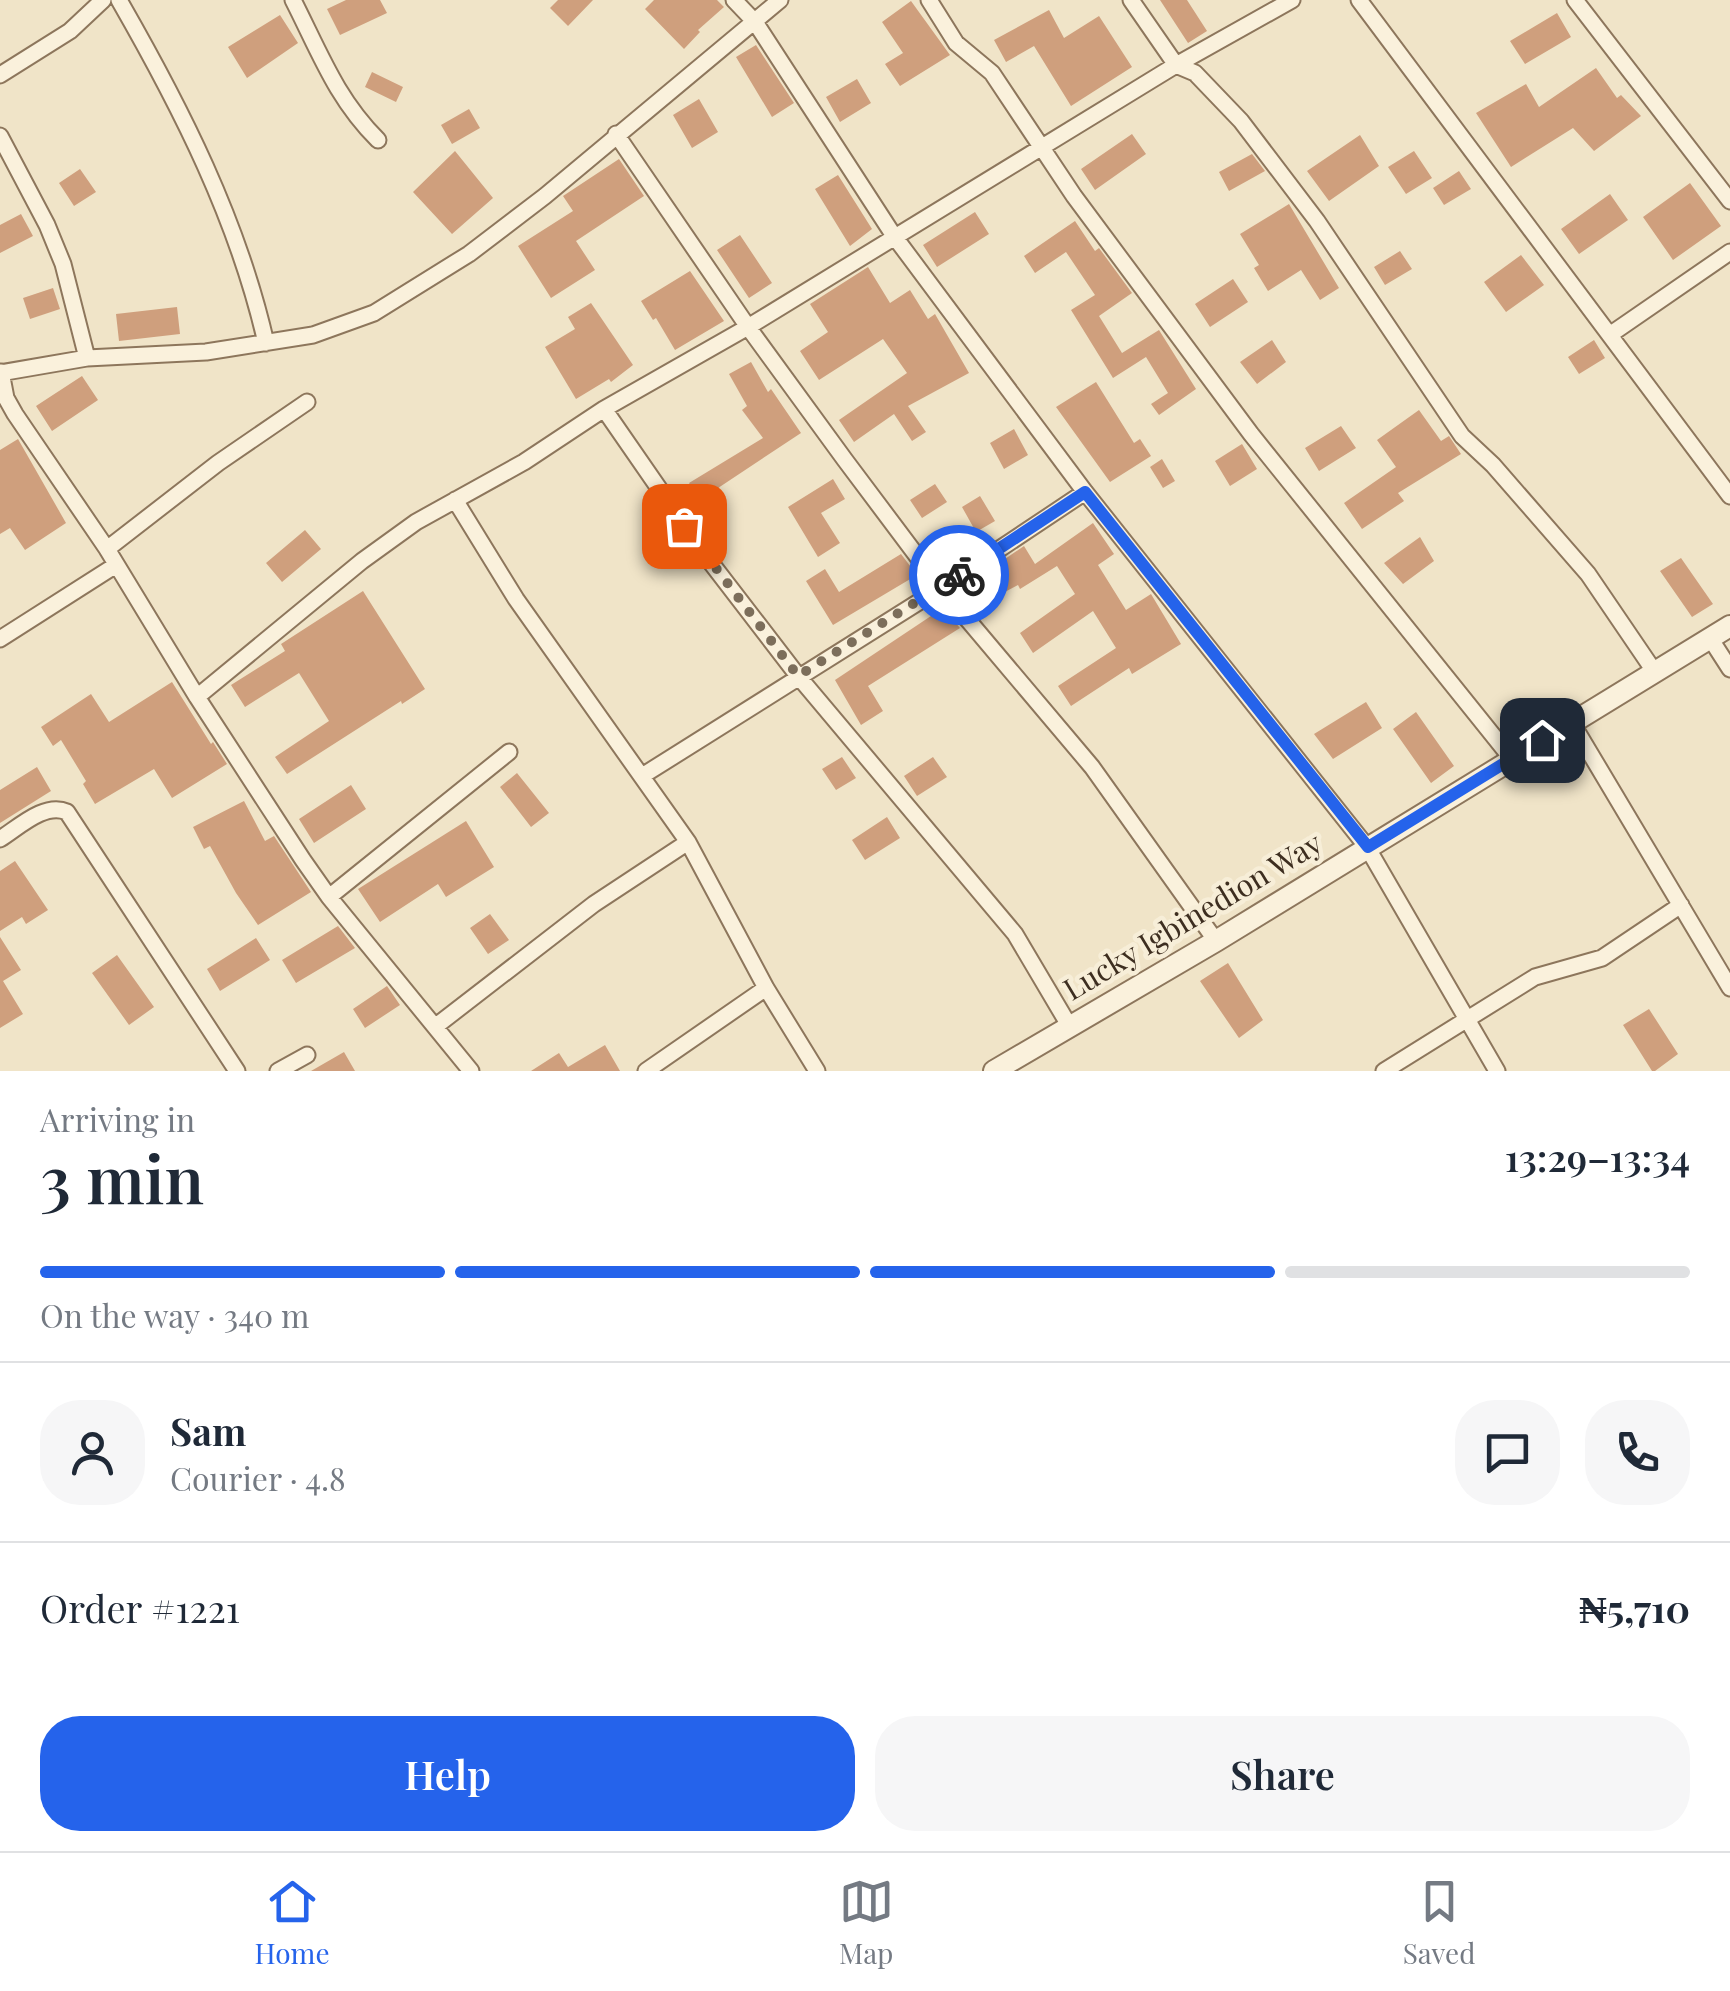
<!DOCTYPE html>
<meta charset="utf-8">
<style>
:root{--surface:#fff;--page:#f6f6f7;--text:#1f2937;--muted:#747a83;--line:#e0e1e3;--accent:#2563eb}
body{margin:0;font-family:"Playfair Display",serif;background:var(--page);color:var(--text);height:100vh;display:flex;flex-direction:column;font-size:38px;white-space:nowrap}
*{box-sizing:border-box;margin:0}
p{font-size:32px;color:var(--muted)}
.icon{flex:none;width:55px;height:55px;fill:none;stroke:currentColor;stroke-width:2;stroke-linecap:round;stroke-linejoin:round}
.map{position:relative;height:1071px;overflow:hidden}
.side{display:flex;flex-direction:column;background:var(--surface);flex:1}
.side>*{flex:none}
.pin{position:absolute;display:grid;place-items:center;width:85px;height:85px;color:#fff;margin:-42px;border-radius:20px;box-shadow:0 5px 15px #0006}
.courier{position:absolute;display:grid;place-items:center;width:100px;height:100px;margin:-50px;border:8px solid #2563eb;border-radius:50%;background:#fff;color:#222;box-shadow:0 2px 12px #0007}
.head em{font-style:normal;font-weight:600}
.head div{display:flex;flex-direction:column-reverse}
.head{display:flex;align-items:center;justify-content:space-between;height:170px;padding:0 40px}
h1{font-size:65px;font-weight:600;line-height:75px}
.bar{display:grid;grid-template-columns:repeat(4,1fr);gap:15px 10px;align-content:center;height:120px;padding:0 40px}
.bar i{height:12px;border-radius:8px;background:var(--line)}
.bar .active{background:var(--accent)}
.bar p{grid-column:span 4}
.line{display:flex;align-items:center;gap:25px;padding:0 40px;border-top:2px solid var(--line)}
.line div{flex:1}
.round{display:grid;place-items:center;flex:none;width:105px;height:105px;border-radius:40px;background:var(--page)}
.cta{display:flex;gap:20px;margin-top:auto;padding:20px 40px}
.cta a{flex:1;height:115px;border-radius:40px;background:var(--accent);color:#fff;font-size:40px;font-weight:600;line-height:115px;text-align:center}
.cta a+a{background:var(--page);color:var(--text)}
.menu{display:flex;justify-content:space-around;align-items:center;height:140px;border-top:2px solid var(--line);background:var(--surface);font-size:28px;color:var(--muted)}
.menu a{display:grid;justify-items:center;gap:5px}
.menu .active{color:var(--accent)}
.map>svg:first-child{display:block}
</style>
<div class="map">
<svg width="1730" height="1071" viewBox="0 0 1730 1071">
<rect width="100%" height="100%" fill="#f0e4c8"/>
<path fill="#cf9f7d" d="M346,0H380L387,13L340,35L327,9Z
M558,0H593L568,26L550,8Z
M654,0H717L724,7L698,30L700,32L684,49L645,9Z
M1160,0H1187L1207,31L1188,43Z
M911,1L950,55L900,86L885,64L903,53L882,22Z
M1049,10L1064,38L1099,16L1132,67L1071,106L1034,46L1006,62L994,40Z
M1557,13L1571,37L1525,64L1510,41Z
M280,15L298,43L247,78L228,47Z
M756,45L794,103L772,117L736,57Z
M1596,68L1617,98L1621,95L1641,116L1594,151L1573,128L1511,167L1476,113L1526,84L1539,107Z
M372,72L403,87L396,102L365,87Z
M857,79L871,103L840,122L826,97Z
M699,99L718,132L692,148L673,115Z
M469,109L480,128L452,144L441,125Z
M1132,134L1146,154L1095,190L1081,169Z
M1360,135L1379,166L1329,201L1307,171Z
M455,151L493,198L452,234L413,192Z
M1414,151L1432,178L1406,194L1388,167Z
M1252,154L1265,171L1229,191L1219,172Z
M619,159L644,196L576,241L595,270L551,298L518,246L573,211L563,196Z
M80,169L96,192L74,206L59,183Z
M1459,171L1471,189L1444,205L1433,188Z
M838,175L872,229L850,246L815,189Z
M1690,183L1721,226L1673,260L1643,217Z
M1610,194L1628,220L1579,254L1561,229Z
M1289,204L1339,288L1320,300L1301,270L1268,291L1254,268L1259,265L1240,234Z
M975,212L989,234L937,267L923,245Z
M21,214L33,236L0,253V225Z
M1075,221L1095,251L1099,248L1132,293L1099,316L1122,353L1159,330L1196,389L1159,415L1151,404L1168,393L1146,357L1113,378L1071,310L1095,295L1066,252L1035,273L1024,256Z
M740,235L772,283L749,298L717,250Z
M1400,251L1412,269L1385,285L1374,267Z
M1521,255L1544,285L1506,312L1484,282Z
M868,267L890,303L910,290L928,319L935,314L969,373L908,406L926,432L912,441L894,414L854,442L839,420L907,373L883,339L819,380L800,351L828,332L810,304Z
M690,271L724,321L675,350L656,318L653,320L641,301Z
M1233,279L1248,302L1210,327L1195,304Z
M53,288L60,309L30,319L23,298Z
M591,303L633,365L611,382L609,379L576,399L545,347L575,329L568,317Z
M177,307L180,334L119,341L116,314Z
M1272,340L1286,362L1257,384L1240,362Z
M1594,340L1605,358L1579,374L1568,357Z
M751,362L768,392L771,389L801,433L700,500L689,483L763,438L742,410L747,406L729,374Z
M82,376L98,400L52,431L36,406Z
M1096,382L1134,443L1140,439L1151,456L1110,482L1056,407Z
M1419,410L1441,441L1449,436L1461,454L1398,493L1404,501L1362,529L1344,503L1396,467L1377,440Z
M1341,426L1356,448L1319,471L1305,448Z
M1014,429L1028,455L1004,469L990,443Z
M18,439L66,523L25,550L10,528L0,534V450Z
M1242,444L1257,469L1230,486L1215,461Z
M1162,459L1175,481L1163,488L1150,467Z
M833,479L845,499L821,513L840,543L818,557L788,507Z
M935,484L947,502L922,518L910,500Z
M980,496L995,521L976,532L962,507Z
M1093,523L1114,554L1098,565L1126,610L1151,594L1181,644L1132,674L1129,668L1071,706L1058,686L1116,648L1093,611L1033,653L1020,633L1075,594L1057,566L1020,589L1018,585L986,602L975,582L1005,566L1002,561L1024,546L1035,564Z
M305,530L321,549L282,582L266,563Z
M1420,537L1434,561L1403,584L1384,563Z
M901,554L917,575L833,625L806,581L825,569L839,592Z
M1681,558L1713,604L1692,617L1660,571Z
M363,591L425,689L402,704L401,701L287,774L275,757L329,721L299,673L245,707L231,685L285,651L281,644Z
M943,608L960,628L868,686L883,711L861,725L835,680Z
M172,682L211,744L213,742L227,764L172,798L154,769L95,804L83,784L86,781L61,740L53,746L41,727L91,694L109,722Z
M1366,702L1382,728L1333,759L1314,734Z
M1416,712L1454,766L1431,783L1393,729Z
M842,757L856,778L836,790L822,769Z
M933,757L947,777L917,796L904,776Z
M37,767L51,791L0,823V790Z
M517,773L549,813L531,827L500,787Z
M351,785L366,809L314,843L299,819Z
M244,801L265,841L274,836L311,892L258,925L236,893L210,846L204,849L193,827Z
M887,817L900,838L865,860L852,840Z
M466,821L494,867L446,897L438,884L380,922L358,889Z
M15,861L48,910L26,924L22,917L0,931V871Z
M490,914L509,940L488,954L470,928Z
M338,926L355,948L296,983L282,960Z
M0,937L21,970L3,981L23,1014L0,1028Z
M256,938L270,960L220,991L207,969Z
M117,955L154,1007L129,1025L92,973Z
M1228,963L1263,1020L1239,1038L1200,981Z
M387,986L400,1005L365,1028L353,1009Z
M1649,1009L1678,1054L1655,1071H1652L1623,1025Z
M605,1045L620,1071H531L559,1053L568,1067Z
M344,1052L355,1071H311Z"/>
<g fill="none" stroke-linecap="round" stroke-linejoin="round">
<defs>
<path id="minor" d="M119,0C181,108 238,220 266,343
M293,0C320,53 336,98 378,140
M734,0L755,22L894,236L1085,492L1367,847L1497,1071
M929,0L956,43L992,73L1074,196L1251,434L1512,759
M1131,0L1176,65L1195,73L1241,121L1317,221L1462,436L1493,465L1588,574L1654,671
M1359,0L1730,496
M1575,0L1730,201
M0,75L70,31L103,0
M616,134L748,327L845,460L941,588L1092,767L1216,941
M0,136L47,225L63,264L87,358
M1611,334L1730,252
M1,372L6,398L15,414L107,549L197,697L303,860L329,897L471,1071
M0,373L87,358L206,352L313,335L374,313L469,254L545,196L780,0
M604,409L705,555L798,676L1015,934L1070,1027
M455,500L516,599L688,842L766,988L817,1071
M107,549L218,463L307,402
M1710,638L1730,669
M0,639L116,565
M197,697L362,561L416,522L524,462L604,409L748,327L1176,65L1292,0
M1572,723L1730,988
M642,776L941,588L1085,492
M0,839C19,827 45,802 67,812L237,1071
M329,897L509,752
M436,1026L594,904L688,842
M278,1071L307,1055
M646,1071L766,988
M1384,1071L1535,977L1602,958L1681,905"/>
<path id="tertiary" d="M994,1071L1216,941L1730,626"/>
</defs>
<use href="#minor" stroke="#8d765c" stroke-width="19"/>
<use href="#tertiary" stroke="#8d765c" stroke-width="24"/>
<use href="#minor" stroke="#faf1dc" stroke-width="15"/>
<use href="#tertiary" stroke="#faf1dc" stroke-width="20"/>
</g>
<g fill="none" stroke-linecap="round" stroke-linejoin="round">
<path stroke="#7c6e5b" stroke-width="10" stroke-dasharray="0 18" d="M684,526L798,676L959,575"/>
<path stroke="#2563eb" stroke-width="12" d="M959,575L1085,492L1368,847L1542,740"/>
</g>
<g text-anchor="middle" stroke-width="9" stroke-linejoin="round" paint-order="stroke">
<g font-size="30" fill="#3d2e20" stroke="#f7eed8">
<text transform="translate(1193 917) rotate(-31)" y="10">Lucky Igbinedion Way</text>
</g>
</g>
</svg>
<div class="pin" style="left:684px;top:526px;background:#ea580c"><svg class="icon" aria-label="bag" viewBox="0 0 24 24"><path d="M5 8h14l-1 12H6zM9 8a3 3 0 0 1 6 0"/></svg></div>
<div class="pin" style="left:1542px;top:740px;background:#1f2937"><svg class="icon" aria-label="home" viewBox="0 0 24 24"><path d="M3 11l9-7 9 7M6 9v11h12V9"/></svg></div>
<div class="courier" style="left:959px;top:575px"><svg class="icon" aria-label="bike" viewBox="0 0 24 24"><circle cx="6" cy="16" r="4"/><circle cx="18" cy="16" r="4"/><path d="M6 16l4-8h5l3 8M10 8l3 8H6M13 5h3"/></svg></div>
</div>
<section class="side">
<div class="head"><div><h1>3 min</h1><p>Arriving in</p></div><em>13:29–13:34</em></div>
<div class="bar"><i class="active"></i><i class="active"></i><i class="active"></i><i></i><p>On the way · 340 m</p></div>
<div class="line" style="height:180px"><a class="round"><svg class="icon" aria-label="person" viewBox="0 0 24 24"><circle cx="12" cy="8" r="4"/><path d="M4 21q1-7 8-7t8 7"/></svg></a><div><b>Sam</b><p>Courier · 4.8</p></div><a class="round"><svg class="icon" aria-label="chat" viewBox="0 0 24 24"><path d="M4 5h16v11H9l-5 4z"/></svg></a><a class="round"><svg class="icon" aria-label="phone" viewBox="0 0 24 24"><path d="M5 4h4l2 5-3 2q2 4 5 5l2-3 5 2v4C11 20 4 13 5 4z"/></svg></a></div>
<div class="line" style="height:130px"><div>Order #1221</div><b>₦5,710</b></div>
<div class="cta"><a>Help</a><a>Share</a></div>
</section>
<nav class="menu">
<a class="active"><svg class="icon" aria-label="home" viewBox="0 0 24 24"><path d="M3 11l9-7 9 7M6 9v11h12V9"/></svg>Home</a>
<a><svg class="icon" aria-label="map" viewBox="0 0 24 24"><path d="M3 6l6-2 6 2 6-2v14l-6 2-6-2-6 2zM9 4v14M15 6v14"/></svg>Map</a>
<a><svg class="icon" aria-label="saved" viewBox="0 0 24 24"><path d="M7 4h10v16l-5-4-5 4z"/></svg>Saved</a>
</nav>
